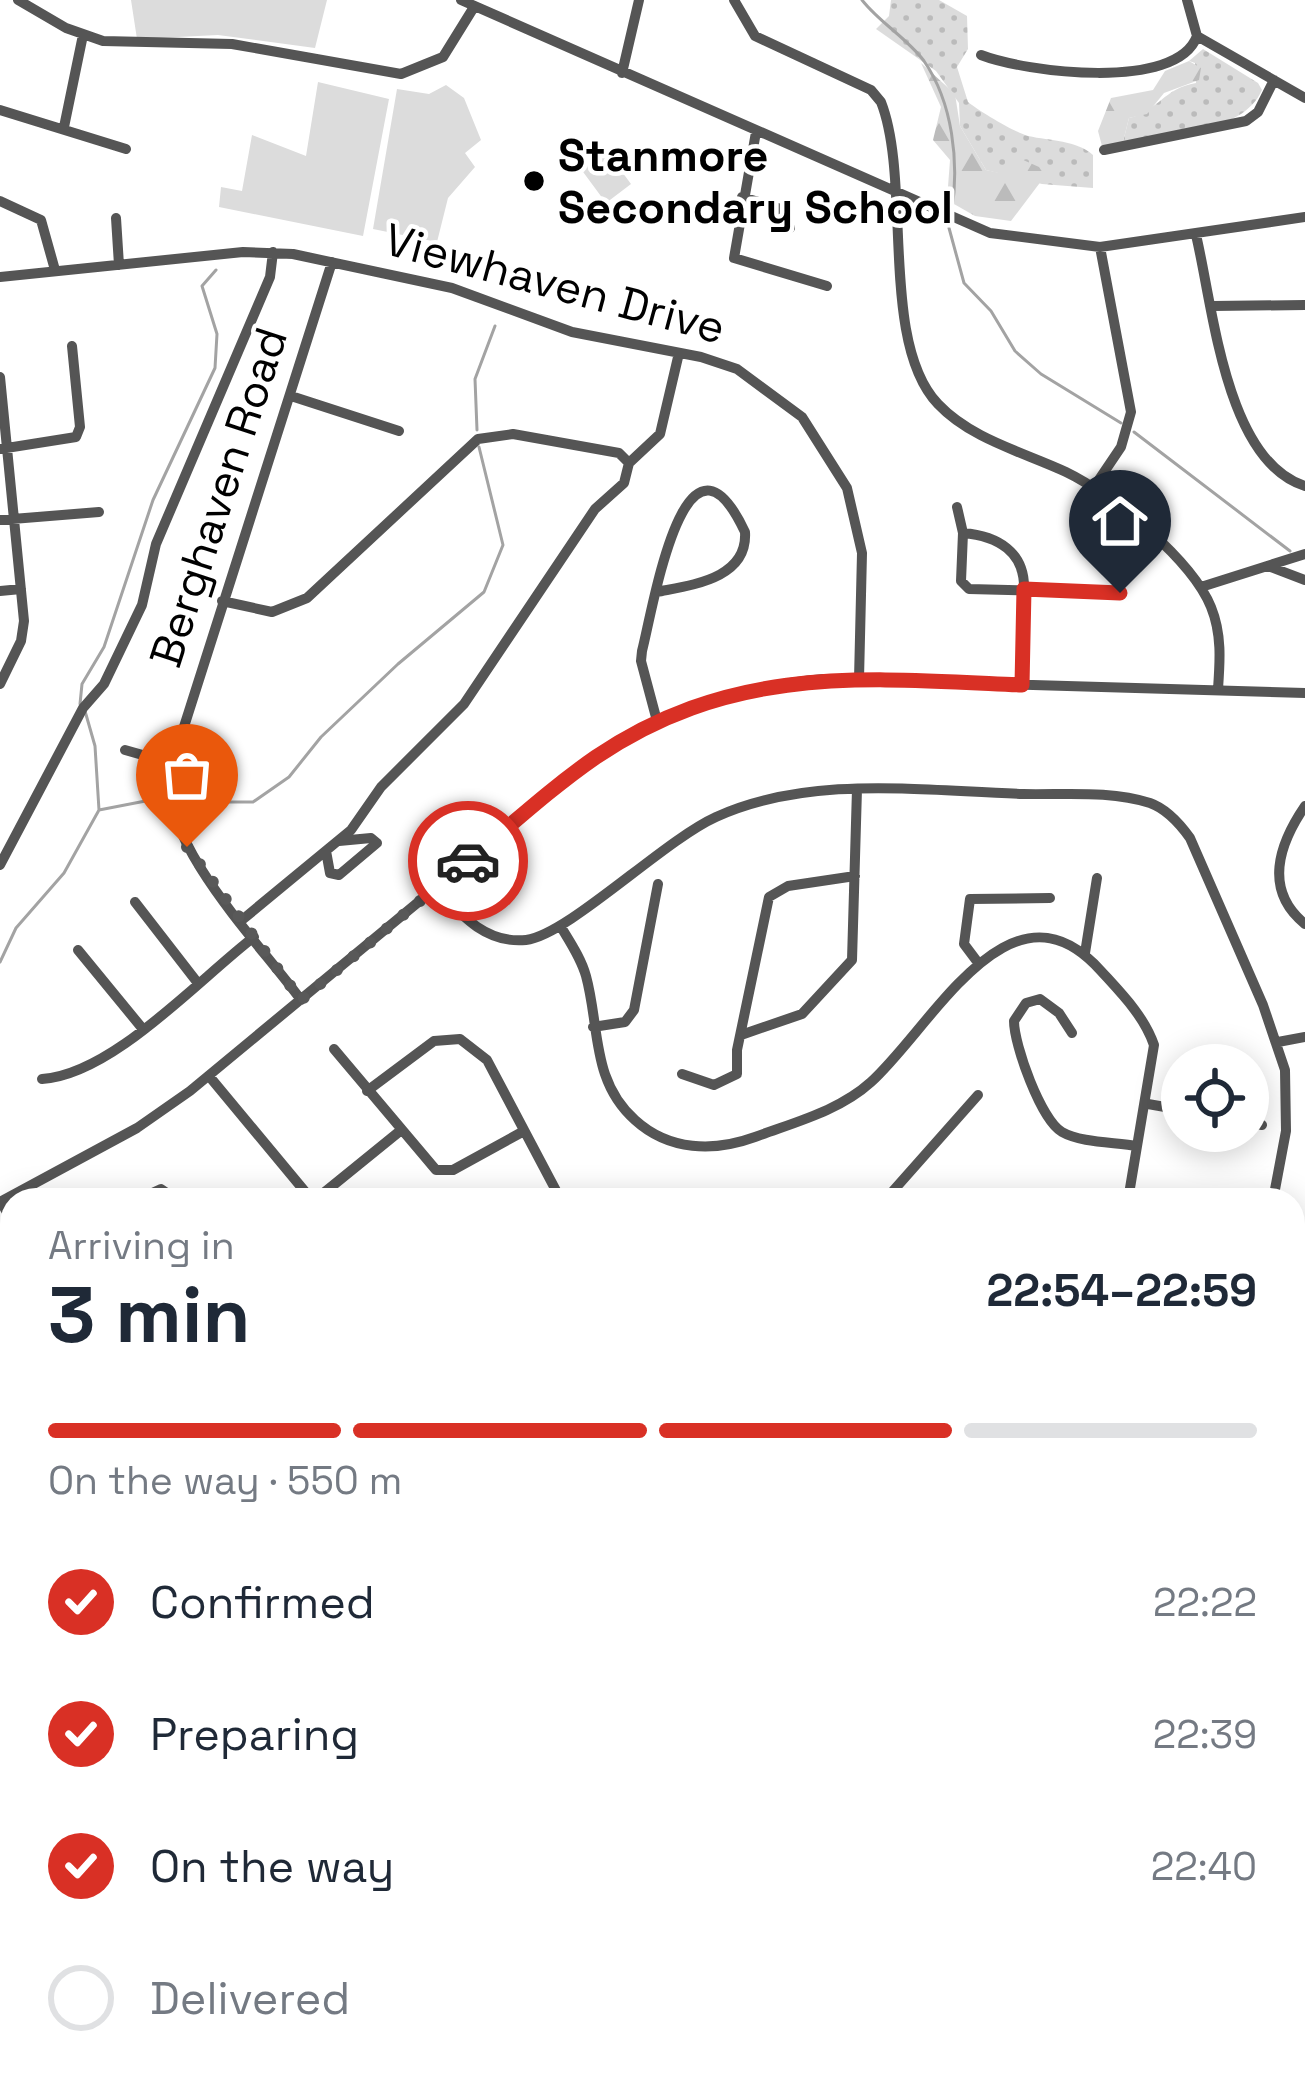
<!DOCTYPE html>
<meta charset="utf-8">
<style>
:root{--surface:#fff;--page:#f6f6f7;--text:#1f2937;--muted:#747a83;--line:#e0e1e3;--accent:#d93025}
body{margin:0;font-family:"Space Grotesk",sans-serif;background:var(--page);color:var(--text);height:100vh;display:flex;flex-direction:column;font-size:45px;white-space:nowrap}
*{box-sizing:border-box;margin:0}
p{font-size:39px;color:var(--muted)}
.icon{flex:none;width:66px;height:66px;fill:none;stroke:currentColor;stroke-width:2;stroke-linecap:round;stroke-linejoin:round}
.map{position:relative;flex:1;overflow:hidden}
.panel{position:absolute;left:0px;top:1188px;width:1305px;height:903px;display:flex;flex-direction:column;background:var(--surface);border-radius:36px 36px 0 0;box-shadow:0 6px 30px #0003}
.panel>*{flex:none}
.buttons{position:absolute;left:1161px;top:1044px;display:grid;gap:24px}
.buttons a{display:grid;place-items:center;width:108px;height:108px;border-radius:50%;background:var(--surface);box-shadow:0 6px 30px #0003;font-size:60px}
.pin{position:absolute;display:grid;place-items:center;width:102px;height:102px;color:#fff;margin:-123px -51px;border-radius:50% 50% 50% 0;rotate:-45deg;box-shadow:0 0 12px #0007}
.pin .icon{rotate:45deg}
.courier{position:absolute;display:grid;place-items:center;width:120px;height:120px;margin:-60px;border:9px solid #d93025;border-radius:50%;background:#fff;color:#222;box-shadow:0 3px 15px #0007}
.head em{font-style:normal;font-weight:800}
.head div{display:flex;flex-direction:column-reverse}
.head{display:flex;align-items:center;justify-content:space-between;height:204px;padding:0 48px}
h1{font-size:78px;font-weight:800;line-height:90px}
.bar{display:grid;grid-template-columns:repeat(4,1fr);gap:18px 12px;align-content:center;height:144px;padding:0 48px}
.bar i{height:15px;border-radius:9px;background:var(--line)}
.bar .current{background:var(--accent)}
.bar p{grid-column:span 4}
ol{padding:0 48px;list-style:none}
li{display:flex;align-items:center;gap:36px;height:132px}
li p{margin-inline-start:auto}
li .icon{padding:12px;border-radius:50%;background:var(--accent);color:#fff;stroke-width:4}
li:last-child{color:var(--muted)}
li i{width:66px;height:66px;border:6px solid var(--line);border-radius:50%}
.map>svg:first-child{display:block}
</style>
<div class="map">
<svg width="1305" height="2089" viewBox="0 0 1305 2089">
<defs>
<pattern id="grass-dots" width="8" height="8" patternUnits="userSpaceOnUse" patternTransform="scale(3)"><rect width="8" height="8" fill="#dcdcdc"/><path d="M2 2h.1M6 6h.1" fill="none" stroke="#bbb" stroke-width="1.8" stroke-linecap="round"/></pattern>
<pattern id="forest-firs" width="22" height="20" patternUnits="userSpaceOnUse" patternTransform="scale(3)"><rect width="22" height="20" fill="#dcdcdc"/><path d="M5 1l3.5 6h-7zM16 11l3.5 6h-7z" fill="#bbb"/></pattern>
</defs>
<rect width="100%" height="100%" fill="#fff"/>
<path fill="url(#grass-dots)" d="M891,0H939L967,16L968,49L957,67L968,102C979,111 1016,133 1028,136C1051,141 1076,140 1093,155V188L1042,184L986,170L960,126L959,103L936,71L876,29L889,16Z
M1203,49L1258,83L1262,90C1242,135 1167,133 1123,142L1129,118C1157,112 1164,88 1196,83L1195,63L1189,61Z"/>
<path fill="url(#forest-firs)" d="M1189,61L1201,68L1199,80L1164,93L1147,114L1129,118L1123,142L1102,146L1098,131L1111,98L1153,90L1165,71Z
M921,63L955,94L960,126L986,170L1000,173L1021,159L1039,167L1045,176L1011,221L975,216L947,200L950,160L933,140L941,107Z"/>
<path fill="#dcdcdc" d="M131,0H327L315,48L218,35L137,39Z
M318,82L389,99L363,236L219,207L221,187L242,191L252,135L306,156Z
M446,85L464,98L481,140L465,153L475,167L448,198L437,242L373,229L397,89L429,94Z
M600,142L631,184L606,203L575,161Z"/>
<g fill="none" stroke-linecap="round" stroke-linejoin="round">
<path stroke="#a3a3a3" stroke-width="3" d="M862,0C880,23 907,38 924,61C953,103 959,162 952,210
M949,228L964,283L991,311L1015,351L1041,374L1121,423
M477,430L475,379L495,326
M1134,432L1290,551
M80,704L82,684L104,647L153,500L215,368L217,334L202,286L216,270
M85,711L95,746L99,810
M184,802H253L289,777L321,737L398,664L484,592L503,545L479,447
M0,962L16,928L64,873L99,810L161,798
M0,1344L12,1339
M0,2052L12,2048
M114,2079L118,2089
M127,2079L131,2089
M921,2079L943,2089
M168,2089L193,2079L213,2089
M386,2089L397,2079"/>
<path stroke="#555" stroke-width="10" d="M18,0L66,28L103,41L232,44L401,74L443,57L474,7
M461,0L990,233L1100,247L1305,217
M734,0L755,36L871,90L881,102C912,181 879,342 938,404C971,439 1023,452 1066,472C1112,494 1192,560 1211,607C1222,634 1220,661 1218,689
M1197,36L1305,98
M981,55C1025,72 1177,92 1197,36L1187,0
M622,73L639,0
M0,110L126,149
M64,127L83,35
M756,132L734,258L827,286
M1104,150L1246,121L1258,112L1274,80
M742,197L781,209L790,228
M0,201L41,220L55,270
M116,218L119,265
M1196,235C1213,305 1225,461 1305,486
M0,277L243,252L293,254L452,288L572,332L701,357L737,369L802,417L847,488L862,553L859,679
M1213,306L1305,305
M0,377L24,621L21,641L0,684
M291,396L399,431
M0,449L76,437L80,427L72,346
M629,463L660,434L679,353
M1094,487L1121,447L1131,412L1100,247
M957,507L963,533
M0,520L99,512
M1268,566L1305,580
M1201,587L1305,554
M0,591L21,589
M657,592C691,585 748,579 745,532C685,404 653,609 642,651L641,661L657,721
M222,601L272,612L307,598L478,439L513,434L619,453L629,463L624,483L595,509L464,704L381,787L351,830L242,920
M1022,684L1024,589C1025,552 998,536 963,533L961,581L969,589L1120,593
M125,750L171,763
M1305,806C1279,844 1263,890 1305,924
M326,851L330,873L339,875L377,843L371,838L339,841
M0,865L83,708L104,684L142,605L156,544L270,277L273,252
M436,888C461,915 486,944 526,940C568,935 663,841 716,817C811,774 922,791 1023,794C1064,795 1110,790 1150,803C1167,809 1180,824 1190,838L1263,1005L1285,1070L1286,1131L1273,1200
M135,902L197,982
M561,927C570,942 581,958 586,976C600,1027 591,1081 635,1120C669,1151 714,1152 755,1137C795,1122 839,1111 871,1082C933,1026 1011,869 1101,971C1122,994 1144,1016 1154,1045L1128,1200
M78,950L142,1028
M1085,953L1097,878
M979,964L964,944L970,899L1050,898
M301,1000C257,940 168,852 168,777L332,262
M593,1027L625,1022L634,1010L658,884
M1072,1033L1059,1013L1040,999L1026,1003L1014,1021C1014,1045 1041,1120 1062,1132C1081,1143 1116,1142 1137,1146
M741,1035L802,1014L852,960L857,789
M1278,1042L1305,1037
M334,1049L436,1170H453L524,1131
M682,1074L714,1085L737,1074V1050L769,897L788,886L855,876
M209,1076L312,1200
M42,1079C112,1075 199,979 254,937
M367,1091L434,1041L460,1039L487,1060L561,1200
M1148,1104L1182,1110
M1248,1122L1262,1125
M1130,1192L1173,1200
M137,1200L161,1189L177,1200
M315,1200L400,1131
M885,1200L978,1095
M0,1202L137,1128L190,1091L567,779C645,720 726,687 824,679L1305,693
M1,1202L12,1221
M1293,1284L1305,1287
M0,1415H12
M1293,1477L1305,1450
M0,1520H12
M1293,1695L1305,1682
M0,1719L12,1720
M1293,1881L1305,1871
M1293,1941L1305,1949
M0,1946L12,1954
M559,2079L569,2089
M710,2079L725,2089
M884,2079L898,2089
M1130,2079L1142,2089
M452,2089L461,2079
M647,2089L656,2079"/>
</g>
<g fill="none" stroke-linecap="round" stroke-linejoin="round">
<path stroke="#595959" stroke-width="12" stroke-dasharray="0 21.6" d="M187,847L301,1000L468,861"/>
<path stroke="#d93025" stroke-width="15" d="M468,861C510,826 551,788 596,757C734,664 865,678 1022,685L1024,589L1120,593"/>
</g>
<circle fill="#000" stroke="#fff" stroke-width="4.5" cx="534" cy="181" r="12"/>
<g text-anchor="middle" stroke-width="9" stroke-linejoin="round" paint-order="stroke">
<g font-size="45" font-weight="bold" fill="#000" stroke="#fff" text-anchor="start">
<text x="558" y="171">Stanmore<tspan x="558" dy="52">Secondary School</tspan></text>
</g>
<g font-size="45" fill="#000" stroke="#fff">
<text transform="translate(555 283) rotate(15)" y="16">Viewhaven Drive</text>
<text transform="translate(218 497) rotate(-72)" y="16">Berghaven Road</text>
</g>
</g>
</svg>
<div class="buttons">
<a><svg class="icon" aria-label="locate" viewBox="0 0 24 24"><circle cx="12" cy="12" r="6"/><path d="M12 2v4M12 18v4M2 12h4M18 12h4"/></svg></a>
</div>
<div class="pin" style="left:187px;top:847px;background:#ea580c"><svg class="icon" aria-label="bag" viewBox="0 0 24 24"><path d="M5 8h14l-1 12H6zM9 8a3 3 0 0 1 6 0"/></svg></div>
<div class="pin" style="left:1120px;top:593px;background:#1f2937"><svg class="icon" aria-label="home" viewBox="0 0 24 24"><path d="M3 11l9-7 9 7M6 9v11h12V9"/></svg></div>
<div class="courier" style="left:468px;top:861px"><svg class="icon" aria-label="car" viewBox="0 0 24 24"><path d="M5 17H2v-5l4-1 3-4h7l3 4 3 1v5h-3M9 17h6M6 11h13"/><circle cx="7" cy="17" r="2"/><circle cx="17" cy="17" r="2"/></svg></div>
<section class="panel">
<div class="head"><div><h1>3 min</h1><p>Arriving in</p></div><em>22:54–22:59</em></div>
<div class="bar"><i class="current"></i><i class="current"></i><i class="current"></i><i></i><p>On the way · 550 m</p></div>
<ol>
<li><svg class="icon" aria-label="check" viewBox="0 0 24 24"><path d="M5 12l5 5 9-10"/></svg>Confirmed<p>22:22</p></li>
<li><svg class="icon" aria-label="check" viewBox="0 0 24 24"><path d="M5 12l5 5 9-10"/></svg>Preparing<p>22:39</p></li>
<li><svg class="icon" aria-label="check" viewBox="0 0 24 24"><path d="M5 12l5 5 9-10"/></svg>On the way<p>22:40</p></li>
<li><i></i>Delivered</li>
</ol>
</section>
</div>
